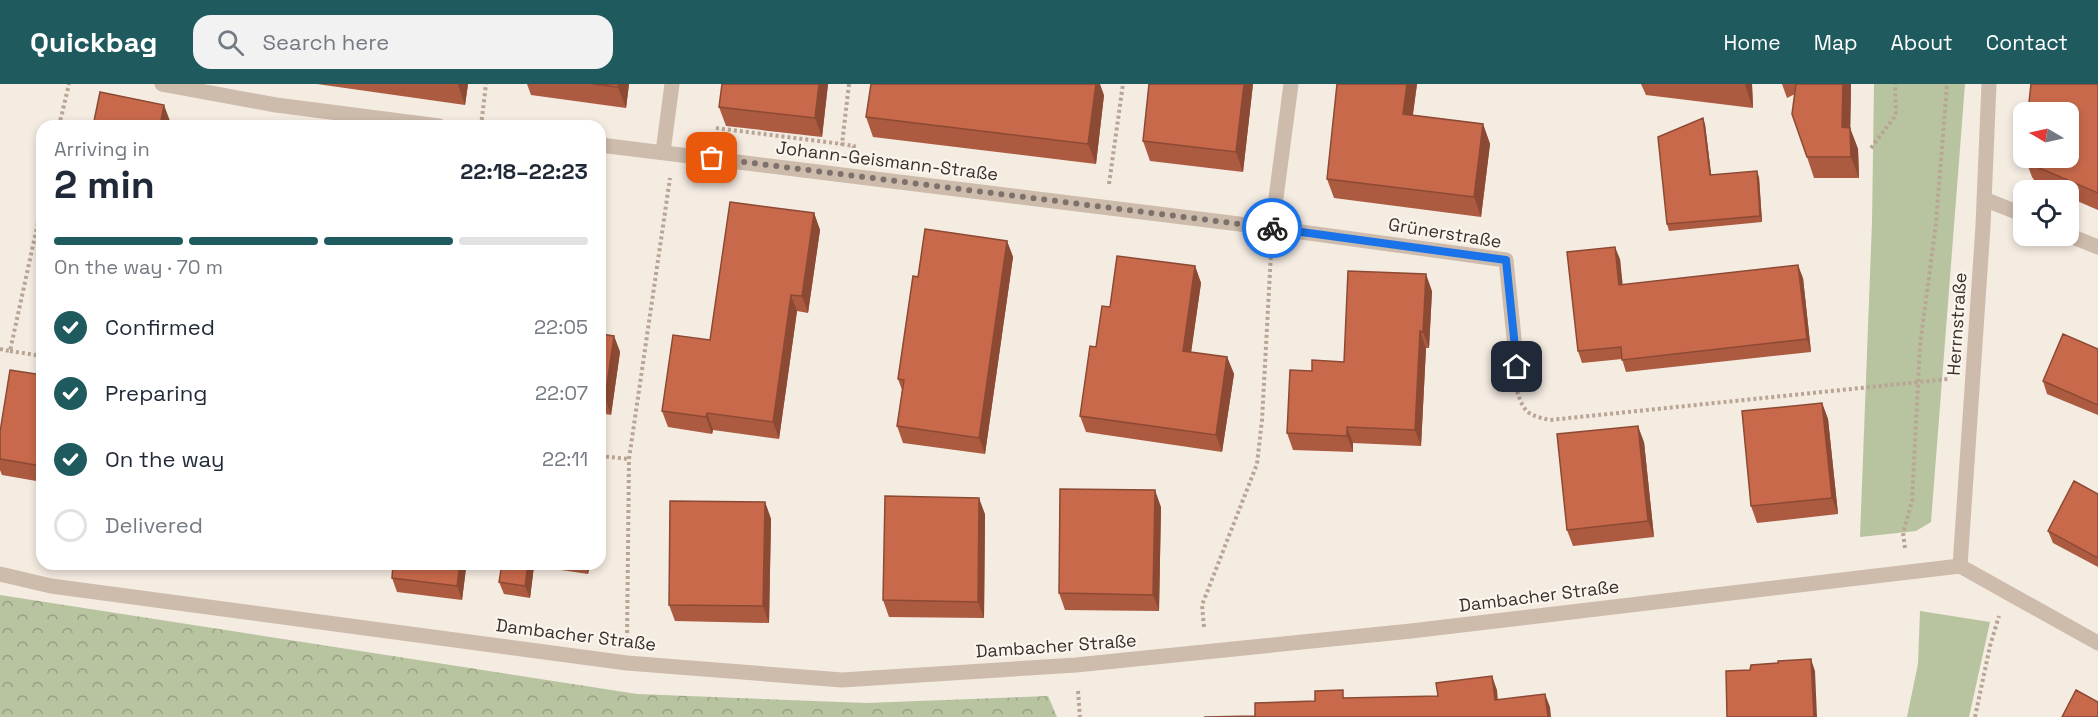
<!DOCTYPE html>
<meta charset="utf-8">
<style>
:root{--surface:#fff;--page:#f2f2f3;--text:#1f2937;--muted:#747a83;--line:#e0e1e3;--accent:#1f5a5e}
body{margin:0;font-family:"Space Grotesk",sans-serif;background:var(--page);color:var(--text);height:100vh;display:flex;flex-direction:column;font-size:22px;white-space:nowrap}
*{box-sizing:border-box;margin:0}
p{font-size:20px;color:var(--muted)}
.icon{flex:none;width:33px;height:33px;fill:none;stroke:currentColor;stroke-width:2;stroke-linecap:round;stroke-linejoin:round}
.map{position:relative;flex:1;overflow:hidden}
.side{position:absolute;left:36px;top:36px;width:570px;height:450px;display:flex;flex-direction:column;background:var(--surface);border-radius:18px;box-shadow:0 3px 9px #0003}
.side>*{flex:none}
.needle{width:39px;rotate:279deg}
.controls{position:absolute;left:2013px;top:18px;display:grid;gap:12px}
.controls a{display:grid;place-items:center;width:66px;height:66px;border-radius:12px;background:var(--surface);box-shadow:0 3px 9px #0003;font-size:30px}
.pin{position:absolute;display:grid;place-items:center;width:51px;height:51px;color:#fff;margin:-26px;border-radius:12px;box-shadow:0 3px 9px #0006}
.courier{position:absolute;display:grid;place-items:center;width:60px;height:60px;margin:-30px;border:4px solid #1a73e8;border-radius:50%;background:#fff;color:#222;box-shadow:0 2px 8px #0007}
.head em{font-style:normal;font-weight:600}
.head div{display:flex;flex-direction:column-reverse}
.head{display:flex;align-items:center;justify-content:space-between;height:102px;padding:0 18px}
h1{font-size:39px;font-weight:600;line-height:45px}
.bar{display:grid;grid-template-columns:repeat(4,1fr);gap:9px 6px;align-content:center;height:72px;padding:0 18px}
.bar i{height:8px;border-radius:4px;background:var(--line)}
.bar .selected{background:var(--accent)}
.bar p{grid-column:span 4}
ol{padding:0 18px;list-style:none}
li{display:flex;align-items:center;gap:18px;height:66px}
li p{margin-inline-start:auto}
li .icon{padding:6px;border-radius:50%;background:var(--accent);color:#fff;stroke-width:4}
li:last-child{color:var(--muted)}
li i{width:33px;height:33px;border:3px solid var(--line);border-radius:50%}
header{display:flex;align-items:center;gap:36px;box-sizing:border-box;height:84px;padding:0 30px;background:var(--accent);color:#fff}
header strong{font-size:28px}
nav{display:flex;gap:33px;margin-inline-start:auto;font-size:21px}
.search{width:420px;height:54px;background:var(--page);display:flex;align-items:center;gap:15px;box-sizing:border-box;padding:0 21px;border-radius:18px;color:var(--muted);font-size:22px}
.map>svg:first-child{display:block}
</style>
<header>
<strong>Quickbag</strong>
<div class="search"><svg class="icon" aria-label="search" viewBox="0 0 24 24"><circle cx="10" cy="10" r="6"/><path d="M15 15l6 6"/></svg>Search here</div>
<nav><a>Home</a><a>Map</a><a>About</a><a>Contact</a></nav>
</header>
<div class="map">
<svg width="2098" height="633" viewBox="0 0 2098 633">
<defs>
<pattern id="forest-crowns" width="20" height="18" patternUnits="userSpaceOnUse" patternTransform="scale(1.5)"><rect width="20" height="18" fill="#b8c4a0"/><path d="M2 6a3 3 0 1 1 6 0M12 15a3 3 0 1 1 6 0" fill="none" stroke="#97a083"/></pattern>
</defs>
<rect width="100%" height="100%" fill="#f4ebe1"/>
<path fill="url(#forest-crowns)" d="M0,511L637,610L866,619L1048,612L1057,633H0Z"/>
<path fill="#b8c4a0" d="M1874,0H1965L1931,438L1916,447L1860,453L1872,138Z
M1920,527L1990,538L1969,633H1907L1918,580Z"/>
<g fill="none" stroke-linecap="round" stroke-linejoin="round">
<path stroke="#b9a596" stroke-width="4" stroke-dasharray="3 3" stroke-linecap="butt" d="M849,0L842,60L854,62L853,67
M59,42L69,0
M481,42L486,0
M716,44L842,60
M1871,64L1896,31L1895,0
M1109,100L1123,0
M0,265L10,267L42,120
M10,267L42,272
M1517,307C1524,329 1528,331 1550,336L1948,295
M600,372L629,375
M1905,464L1903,449L1912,417L1920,261L1936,139L1947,0
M1204,543L1202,521L1257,380L1262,336L1271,169
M627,555L629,375L670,94
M1078,607L1080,633
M1975,633L1990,562L1999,532"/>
<path stroke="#cdbbac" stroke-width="15" d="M162,0L276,21L439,42
M600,61L1272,144L1506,176L1517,283
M663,68L672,0
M1984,115L2024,131
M1272,144L1291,0
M2068,151L2098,163
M1960,482L1983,142L1989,0
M0,490L51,502L627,579L842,596L1076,581L1411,547L1960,482L2098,559"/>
</g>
<path fill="#ac5a40" d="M317,0H468L465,21Z
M527,0H629L626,24L531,11Z
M722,0H828L822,53L726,42L719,23Z
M1253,0L1243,88L1150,77L1143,57Z
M1337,0H1417L1413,31L1483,40L1490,60L1481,133L1334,114L1327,95Z
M1641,0H1752L1753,24L1646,11Z
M1782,0H1851L1850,44L1858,65L1859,94H1814L1807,73L1795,10L1787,14Z
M2098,0V126L2068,113V106H2052L2037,100L2032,93L2025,74Z
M1104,11L1096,80L873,53L866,33Z
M1705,40L1711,90L1759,93L1762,138L1669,147L1667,140Z
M814,129L820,146L808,229L797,227L779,355L713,346L712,350L668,343L662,327L710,256Z
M1007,157L1013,173L985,370L903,359L897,342L902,306L898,295L918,193Z
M1620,175L1622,201L1803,194L1811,268L1626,288L1622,275L1582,279L1578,267Z
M1195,182L1201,199L1191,268L1227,273L1234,290L1222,368L1086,348L1080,332L1096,263L1110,223Z
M1432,207L1429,264H1426L1421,362L1353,359V368L1293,366L1287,349L1312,287L1344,278Z
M600,250L614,252L620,268L611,331L600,329Z
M2098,265V331L2047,310L2043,297Z
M42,291V398L2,391L0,386V348Z
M1822,319L1828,335L1838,430L1757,439L1751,422Z
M1644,358L1654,453L1573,462L1567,446Z
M2098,410V483L2053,459L2048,447Z
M765,418L771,435L769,539L675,537L669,521Z
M1161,423L1159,527L1065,526L1059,509Z
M985,430L984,534L889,533L883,516Z
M393,480H465L466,484L462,516L397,508L392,494Z
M502,480H590L588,490L534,482L530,514L504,510L499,498Z"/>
<path fill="#8c4a34" d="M458,0H468L465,21L458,1Z
M619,0H629L626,24L618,3Z
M819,0H828L822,53L815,34Z
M1096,0H1100L1104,11L1096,80L1088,60Z
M1244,0H1253L1243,88L1236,68Z
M1407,0H1417L1410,49L1403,30Z
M1745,0H1752L1753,24L1745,1Z
M1843,0H1851L1850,64L1842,43Z
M164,21L170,37L169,42H160Z
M1703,34L1705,40L1712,97L1710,91Z
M1483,40L1490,60L1481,133L1474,113Z
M1850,44L1858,65L1859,94L1851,73Z
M1757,87L1759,93L1762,138L1760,132Z
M814,129L820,146L808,229L802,212Z
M1007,157L1013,173L985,370L979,354Z
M1615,163L1620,175L1624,213L1619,201Z
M1798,181L1803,194L1811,268L1807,255Z
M1195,182L1201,199L1189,283L1183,267Z
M1426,190L1432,207L1429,264L1423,248Z
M791,211L797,227L779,355L773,338Z
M1420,247L1426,264L1421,362L1415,346Z
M614,252L620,268L611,331L605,314Z
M1227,273L1234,290L1222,368L1216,351Z
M1822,319L1828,335L1838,430L1832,414Z
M707,329L713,346L712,350L706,333Z
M1638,342L1644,358L1654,453L1648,437Z
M1347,343L1353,359V368L1347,352Z
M1155,406L1161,423L1159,527L1153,511Z
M979,414L985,430L984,534L978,518Z
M765,418L771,435L769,539L763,522Z
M460,480H465L466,484L462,516L457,502Z
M528,480H533L534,482L530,514L525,502Z
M585,480H590L588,490Z
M1811,575L1815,587L1817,633H1814Z
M1492,592L1497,606L1499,629L1495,616Z
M1545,610L1550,623L1551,633H1548Z"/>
<path fill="#c8694b" stroke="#8c4a34" stroke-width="1.5" d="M593,0H619L618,3Z
M722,0H819L815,34L719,23Z
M871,0H1096L1088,60L866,33Z
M1149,0H1244L1236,68L1143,57Z
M1337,0H1407L1403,30L1483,40L1474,113L1327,95Z
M1796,0H1843L1842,43L1850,44L1851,73H1807L1792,30Z
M2031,0H2098V109L2030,80L2025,74H2068V28H2028Z
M100,8L164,21L160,42H93Z
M1703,34L1710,91L1757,87L1760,132L1667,140L1658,53Z
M730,118L814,129L802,212L791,211L773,338L707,329L706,333L662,327L673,251L710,256Z
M925,145L1007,157L979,354L897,342L904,296L898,295L913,192L918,193Z
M1615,163L1619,201L1798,181L1807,255L1622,276L1621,263L1578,267L1567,168Z
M1117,172L1195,182L1183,267L1227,273L1216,351L1080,332L1090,262L1096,263L1102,222L1110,223Z
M1348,187L1426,190L1423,248L1420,247L1415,346L1347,343V352L1287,349L1290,286L1312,287V276L1344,278Z
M600,250L614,252L605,314H600Z
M2063,250L2098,265V321L2043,297Z
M10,286L42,291V382L0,375V348Z
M1822,319L1832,414L1751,422L1742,327Z
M1638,342L1648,437L1567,446L1557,350Z
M2074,397L2098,410V474L2048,447Z
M1060,405L1155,406L1153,511L1059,509Z
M885,412L979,414L978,518L883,516Z
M670,417L765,418L763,522L669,521Z
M393,480H460L457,502L392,494Z
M502,480H528L525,502L499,498Z
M1811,575L1814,633H1727L1726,587L1750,586L1751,581L1778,579V577Z
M1492,592L1495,616L1545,610L1548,633H1204L1255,632V619L1315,617V607L1343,606V614L1438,612L1436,599Z
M2076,606L2098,618V633H2062Z"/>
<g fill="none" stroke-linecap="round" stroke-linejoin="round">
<path stroke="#7c716b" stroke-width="6" stroke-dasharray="0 10.8" d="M712,74L1272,144"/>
<path stroke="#1a73e8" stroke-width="8" d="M1272,144L1506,176L1517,283"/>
</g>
<g text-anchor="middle" stroke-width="4.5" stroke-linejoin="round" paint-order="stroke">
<g font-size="18" fill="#3b302b" stroke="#fbf5ee">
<text transform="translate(887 77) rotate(7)" y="6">Johann-Geismann-Straße</text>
<text transform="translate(1445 149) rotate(9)" y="6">Grünerstraße</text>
<text transform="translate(1957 240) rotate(-86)" y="6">Herrnstraße</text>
<text transform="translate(1539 512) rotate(-7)" y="6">Dambacher Straße</text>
<text transform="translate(576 551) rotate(7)" y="6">Dambacher Straße</text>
<text transform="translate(1056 562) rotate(-4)" y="6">Dambacher Straße</text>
</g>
</g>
</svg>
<div class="controls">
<a><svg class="needle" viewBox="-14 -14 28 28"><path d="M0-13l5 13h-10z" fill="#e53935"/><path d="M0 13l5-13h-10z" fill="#747a83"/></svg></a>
<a><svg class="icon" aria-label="locate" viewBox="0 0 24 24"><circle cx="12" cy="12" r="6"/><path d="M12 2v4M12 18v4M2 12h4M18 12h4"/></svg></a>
</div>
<div class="pin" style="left:712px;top:74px;background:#ea580c"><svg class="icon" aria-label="bag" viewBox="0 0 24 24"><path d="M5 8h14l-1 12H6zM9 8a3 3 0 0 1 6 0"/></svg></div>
<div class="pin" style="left:1517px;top:283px;background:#1f2937"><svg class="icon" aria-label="home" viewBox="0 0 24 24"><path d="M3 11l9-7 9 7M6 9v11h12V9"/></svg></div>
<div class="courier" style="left:1272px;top:144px"><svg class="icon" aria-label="bike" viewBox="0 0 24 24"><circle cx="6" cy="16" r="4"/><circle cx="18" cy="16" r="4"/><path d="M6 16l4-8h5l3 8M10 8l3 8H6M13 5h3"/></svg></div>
<section class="side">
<div class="head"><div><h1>2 min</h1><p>Arriving in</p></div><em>22:18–22:23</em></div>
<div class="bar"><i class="selected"></i><i class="selected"></i><i class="selected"></i><i></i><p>On the way · 70 m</p></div>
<ol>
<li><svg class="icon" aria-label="check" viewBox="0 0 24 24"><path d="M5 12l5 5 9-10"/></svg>Confirmed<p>22:05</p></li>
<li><svg class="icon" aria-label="check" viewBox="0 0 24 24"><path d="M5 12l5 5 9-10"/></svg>Preparing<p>22:07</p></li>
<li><svg class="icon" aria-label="check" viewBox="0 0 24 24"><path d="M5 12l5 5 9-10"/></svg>On the way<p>22:11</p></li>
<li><i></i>Delivered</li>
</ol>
</section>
</div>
